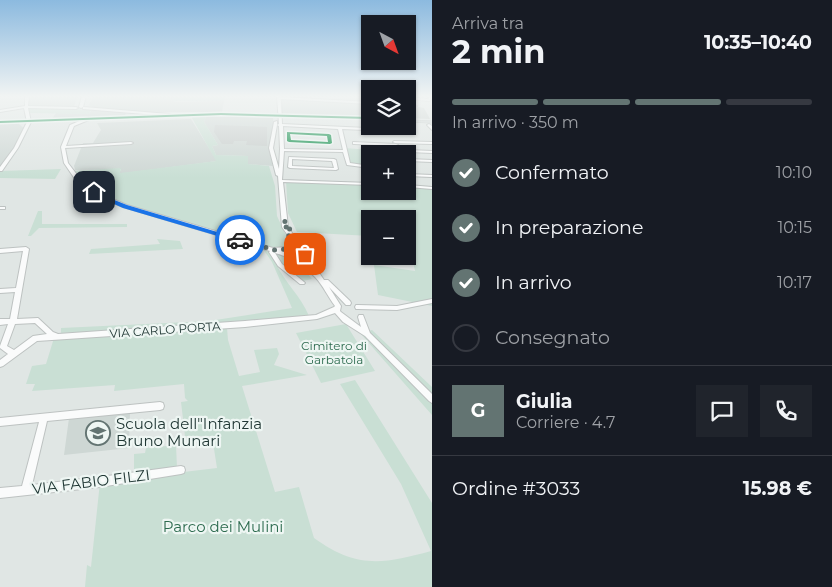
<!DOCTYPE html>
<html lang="it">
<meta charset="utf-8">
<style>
:root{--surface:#171b24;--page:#20242c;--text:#f1f3f6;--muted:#9ea1a6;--line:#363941;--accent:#637472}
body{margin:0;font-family:Montserrat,sans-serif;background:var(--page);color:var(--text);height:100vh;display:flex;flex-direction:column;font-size:19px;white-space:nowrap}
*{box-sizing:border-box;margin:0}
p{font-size:16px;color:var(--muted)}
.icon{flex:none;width:28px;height:28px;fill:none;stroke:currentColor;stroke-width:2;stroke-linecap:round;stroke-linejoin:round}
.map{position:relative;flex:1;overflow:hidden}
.sheet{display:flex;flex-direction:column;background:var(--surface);width:400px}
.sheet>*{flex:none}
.needle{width:32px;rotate:139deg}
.tools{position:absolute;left:361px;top:15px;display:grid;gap:10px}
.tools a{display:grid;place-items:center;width:55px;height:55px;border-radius:0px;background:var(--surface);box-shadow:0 1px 4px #0004;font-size:25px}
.pin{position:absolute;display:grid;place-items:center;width:42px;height:42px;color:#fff;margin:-21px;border-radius:10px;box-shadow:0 2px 8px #0006}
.courier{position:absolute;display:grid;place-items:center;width:50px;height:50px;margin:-25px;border:4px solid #1a73e8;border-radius:50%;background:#fff;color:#222;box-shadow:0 1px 6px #0007}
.summary em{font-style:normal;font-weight:700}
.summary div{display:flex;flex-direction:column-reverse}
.summary{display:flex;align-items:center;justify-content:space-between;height:85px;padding:0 20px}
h1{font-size:32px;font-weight:700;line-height:38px}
.bar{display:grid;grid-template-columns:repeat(4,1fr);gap:8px 5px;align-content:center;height:60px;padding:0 20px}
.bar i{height:6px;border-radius:4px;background:var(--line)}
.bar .on{background:var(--accent)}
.bar p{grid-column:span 4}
.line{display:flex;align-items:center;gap:12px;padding:0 20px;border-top:1px solid var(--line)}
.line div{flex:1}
.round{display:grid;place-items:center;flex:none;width:52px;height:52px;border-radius:0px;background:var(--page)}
ol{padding:0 20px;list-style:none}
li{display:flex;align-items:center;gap:15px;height:55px}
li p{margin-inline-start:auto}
li .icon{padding:5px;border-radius:50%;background:var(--accent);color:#fff;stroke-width:4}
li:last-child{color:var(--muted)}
li i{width:28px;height:28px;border:2px solid var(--line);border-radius:50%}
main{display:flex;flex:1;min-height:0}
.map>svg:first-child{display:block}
</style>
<main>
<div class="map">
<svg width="432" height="587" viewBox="0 0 432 587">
<rect width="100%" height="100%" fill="#e0e6e4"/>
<path fill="#ced7d4" d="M28,96H78L73,109L27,107Z
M93,96H173V101L177,102L224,101L222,112H126L125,116L52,119L56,113L89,114L92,110L124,112L95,109L89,105Z
M301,96H311V99L370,103V118L279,115V98H300Z
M209,115L273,118L274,132L269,150L273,166L247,164L248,156L216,155L212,146L218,145L204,122L206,116Z
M191,119L217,161L119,174L121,169L75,170L74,166L83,143H93L101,130L97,123Z
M0,122H19V124L27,131L18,149L0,171Z
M130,412L129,448L64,455L69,418Z"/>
<path fill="#c9dfd4" d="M173,96H225L224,101H173Z
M31,107L91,110L89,114L28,113V109Z
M204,115H209L206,116L204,122L218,145L212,146L216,155L248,156V164L269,166L275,186L277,216L288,240V247L275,249L284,256L298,262L312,279L303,281L276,264C286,284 300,295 309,316L233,324L61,333V328L209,321L292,308L272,262L263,249L121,204L79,180L72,171L121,168L120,173L216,161L192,118V116Z
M344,148L385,151L386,154H370V166L351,165Z
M61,169L55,179L0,178V171Z
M286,181L370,185V191H408V187L432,188V306L378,295L374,265L415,271L410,246H408V219H370V236L297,232L288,213Z
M38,211H42V224H127V227L39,228L31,236H28Z
M157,239L180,241L183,249L89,254L91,249L160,244Z
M346,324L375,371L321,383L296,333Z
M227,328L228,340L239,376L260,372L254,350L277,348L279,354L274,365L307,375L242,386L275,492L299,487L314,538C357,569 383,564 431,551L401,484L340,384L355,380L432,503V587H85L87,565L91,567L100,482L217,468L212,436H185L181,402L188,401L185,398L184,384L114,391L115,385L32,391L35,384H26L32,366L46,364L54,338Z
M372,330L432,387V415L360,333Z
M176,445L177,468L134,474V454L145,453L146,448Z"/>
<path fill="#c7cdcb" d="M419,107L424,108L430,119L408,118V108L415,109Z
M215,125L267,127V146L246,145L247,141H234L233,144H222L214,132Z"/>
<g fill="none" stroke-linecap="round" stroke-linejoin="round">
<defs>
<path id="minor" d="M25,96H29L28,106L76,107L78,108L76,109L28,108L31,122L18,148L2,171H0V167L14,148L27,122L24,108L0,112V110L25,106Z
M82,96H86L83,107L81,108L79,107Z
M277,96H280L281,97L370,102V104L281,99L282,124L388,129L390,130L388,131L342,129L350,163L370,166V168L347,165L343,152L284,151L282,180L370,183V185L283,182L288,227L324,280H328L350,301L351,303L350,305H346L329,287L341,306L340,311L341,312L361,327L358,317L359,315H363L370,333L432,394V403L429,401L365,336L343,322L335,313L317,319L245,327L37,341L3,366L0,367V360L8,354L0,348V346L8,324L0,325V319H10L15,292L0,293V289L16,288L23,251L0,253V249L26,247L29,249L17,319L38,318L53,332L58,334L245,321L316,315L334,307L335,306C328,297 323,285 315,277C304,265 290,257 275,253L282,264L304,282L305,283L304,284H300L278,266L269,252L270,251L123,207L97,196L77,182L64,163L61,147L70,125L89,117H91V119L74,126L66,146L131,142L133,143L131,144L65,148L68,163L81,180L101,194L127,205L273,248L287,247L288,244L287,238L289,237L282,227L278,176L276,175L269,148L274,122L277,121V125L279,124ZM277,125L279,126L280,149L279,169L273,148ZM283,126L338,129L343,150L284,149ZM294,244L307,264L288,253L282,251L291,249ZM35,323L47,334L33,336L14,350L7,346L15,324Z
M430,96H432L431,100L429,101L408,99V97L428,99Z
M408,104L417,106L415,107L408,106Z
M84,107L169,114L171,115L169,116L83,109V107Z
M429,124L432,126V130L427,125Z
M287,132L329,134L331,135L332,143L330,144L289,142L287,141ZM290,134L327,136L328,142L291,140Z
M394,141L432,142V144L395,143L393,142Z
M353,142L396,144L398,145L396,146L354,144H353Z
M385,149L432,151V153L386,151L384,150Z
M289,157L334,159L336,160L338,169L336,170L290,168L288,167ZM292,159L332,161L334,168L292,166Z
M408,159L432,160V162L408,161Z
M408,174L432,175V177L408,176Z
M408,185L432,187V189L408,187Z
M0,207H5V209H0Z
M432,299V303L397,310L358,309H356L355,307L356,305H358L397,306Z
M160,402L163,403L164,406L163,409L160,410L47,421L32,485L100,477L181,466L184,467L185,470L184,473L181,474L100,487L0,498V488L22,486L39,422L0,426V418Z"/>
<path id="major" d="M221,113L370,117V119L221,115L0,123V121Z
M408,120L432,121V123L408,122Z"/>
</defs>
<use href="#minor" stroke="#bdc2c1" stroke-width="2"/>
<use href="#major" stroke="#bbc3c1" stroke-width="1"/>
<use href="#minor" fill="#fafbfb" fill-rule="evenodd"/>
<use href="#major" fill="#ccd3d2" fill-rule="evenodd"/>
<defs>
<path id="cycleway" d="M221,113L370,117V119L221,115L0,123V121Z
M287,132L329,134L331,135L332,143L330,144L289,142L287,141ZM290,134L327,136L328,142L291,140Z"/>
</defs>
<use href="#cycleway" stroke="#eef6f3" stroke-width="3"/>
<use href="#cycleway" fill="#00873e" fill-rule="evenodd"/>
</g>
<linearGradient id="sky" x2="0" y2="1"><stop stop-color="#8cbadf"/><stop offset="0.54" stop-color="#f1f4f3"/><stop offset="1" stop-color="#f1f4f3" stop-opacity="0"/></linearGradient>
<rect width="432" height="178" fill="url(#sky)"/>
<path fill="#1a73e8" d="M92,191L127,205L244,240L238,242L123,208L92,194Z"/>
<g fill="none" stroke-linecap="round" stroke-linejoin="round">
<path stroke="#637472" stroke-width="5" stroke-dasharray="0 9" d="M240,240L274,250L286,249L291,243L284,220L305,254"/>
</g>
<defs>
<symbol id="school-ring" viewBox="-11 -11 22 22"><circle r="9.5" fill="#eef6f3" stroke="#637472" stroke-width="1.5"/><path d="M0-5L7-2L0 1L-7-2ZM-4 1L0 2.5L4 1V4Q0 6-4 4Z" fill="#637472"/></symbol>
</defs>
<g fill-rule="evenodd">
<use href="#school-ring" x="84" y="419" width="28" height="28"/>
</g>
<g text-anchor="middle" stroke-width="4.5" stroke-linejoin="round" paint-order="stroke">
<g font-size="12" fill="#203734" stroke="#eef6f3">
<text transform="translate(165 330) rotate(-4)" y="4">VIA CARLO PORTA</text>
</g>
<g font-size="12" fill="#2d6b4f" stroke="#eef6f3">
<text x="334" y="350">Cimitero di<tspan x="334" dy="14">Garbatola</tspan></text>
</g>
<g font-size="15" fill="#203734" stroke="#eef6f3" text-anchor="start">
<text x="116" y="429">Scuola dell"Infanzia<tspan x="116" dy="17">Bruno Munari</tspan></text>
</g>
<g font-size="15" fill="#203734" stroke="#eef6f3">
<text transform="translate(91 482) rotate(-7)" y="5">VIA FABIO FILZI</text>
</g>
<g font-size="15" fill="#2d6b4f" stroke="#eef6f3">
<text x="223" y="532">Parco dei Mulini</text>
</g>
</g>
</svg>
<div class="tools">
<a><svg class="needle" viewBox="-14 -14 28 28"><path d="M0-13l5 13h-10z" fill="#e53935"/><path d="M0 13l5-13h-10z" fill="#9ea1a6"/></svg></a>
<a><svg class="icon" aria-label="layers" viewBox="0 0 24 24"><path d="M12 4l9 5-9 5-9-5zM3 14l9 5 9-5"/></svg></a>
<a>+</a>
<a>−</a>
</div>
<div class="pin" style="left:305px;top:254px;background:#ea580c"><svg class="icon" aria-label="bag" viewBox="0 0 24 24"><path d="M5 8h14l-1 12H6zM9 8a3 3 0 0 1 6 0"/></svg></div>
<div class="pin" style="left:94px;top:192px;background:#1f2937"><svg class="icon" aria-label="home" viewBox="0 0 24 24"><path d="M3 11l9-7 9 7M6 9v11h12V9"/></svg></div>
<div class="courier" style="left:240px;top:240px"><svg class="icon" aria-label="car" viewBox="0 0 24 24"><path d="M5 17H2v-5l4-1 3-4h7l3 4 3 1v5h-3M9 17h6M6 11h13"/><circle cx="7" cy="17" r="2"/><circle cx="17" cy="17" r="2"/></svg></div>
</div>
<section class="sheet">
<div class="summary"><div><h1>2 min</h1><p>Arriva tra</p></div><em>10:35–10:40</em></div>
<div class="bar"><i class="on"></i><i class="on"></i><i class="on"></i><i></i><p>In arrivo · 350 m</p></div>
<ol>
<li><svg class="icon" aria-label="check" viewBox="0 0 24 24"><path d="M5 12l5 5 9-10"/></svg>Confermato<p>10:10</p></li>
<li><svg class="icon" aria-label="check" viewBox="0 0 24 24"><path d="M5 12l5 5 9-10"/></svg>In preparazione<p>10:15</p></li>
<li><svg class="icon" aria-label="check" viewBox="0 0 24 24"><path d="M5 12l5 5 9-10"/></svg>In arrivo<p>10:17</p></li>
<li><i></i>Consegnato</li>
</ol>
<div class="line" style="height:90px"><b class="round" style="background:var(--accent);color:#fff">G</b><div><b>Giulia</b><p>Corriere · 4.7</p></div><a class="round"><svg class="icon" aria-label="chat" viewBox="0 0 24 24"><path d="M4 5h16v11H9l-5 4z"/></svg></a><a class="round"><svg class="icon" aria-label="phone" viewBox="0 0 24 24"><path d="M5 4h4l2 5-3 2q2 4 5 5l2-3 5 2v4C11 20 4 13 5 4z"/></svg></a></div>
<div class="line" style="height:65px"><div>Ordine #3033</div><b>15.98 €</b></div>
</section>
</main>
